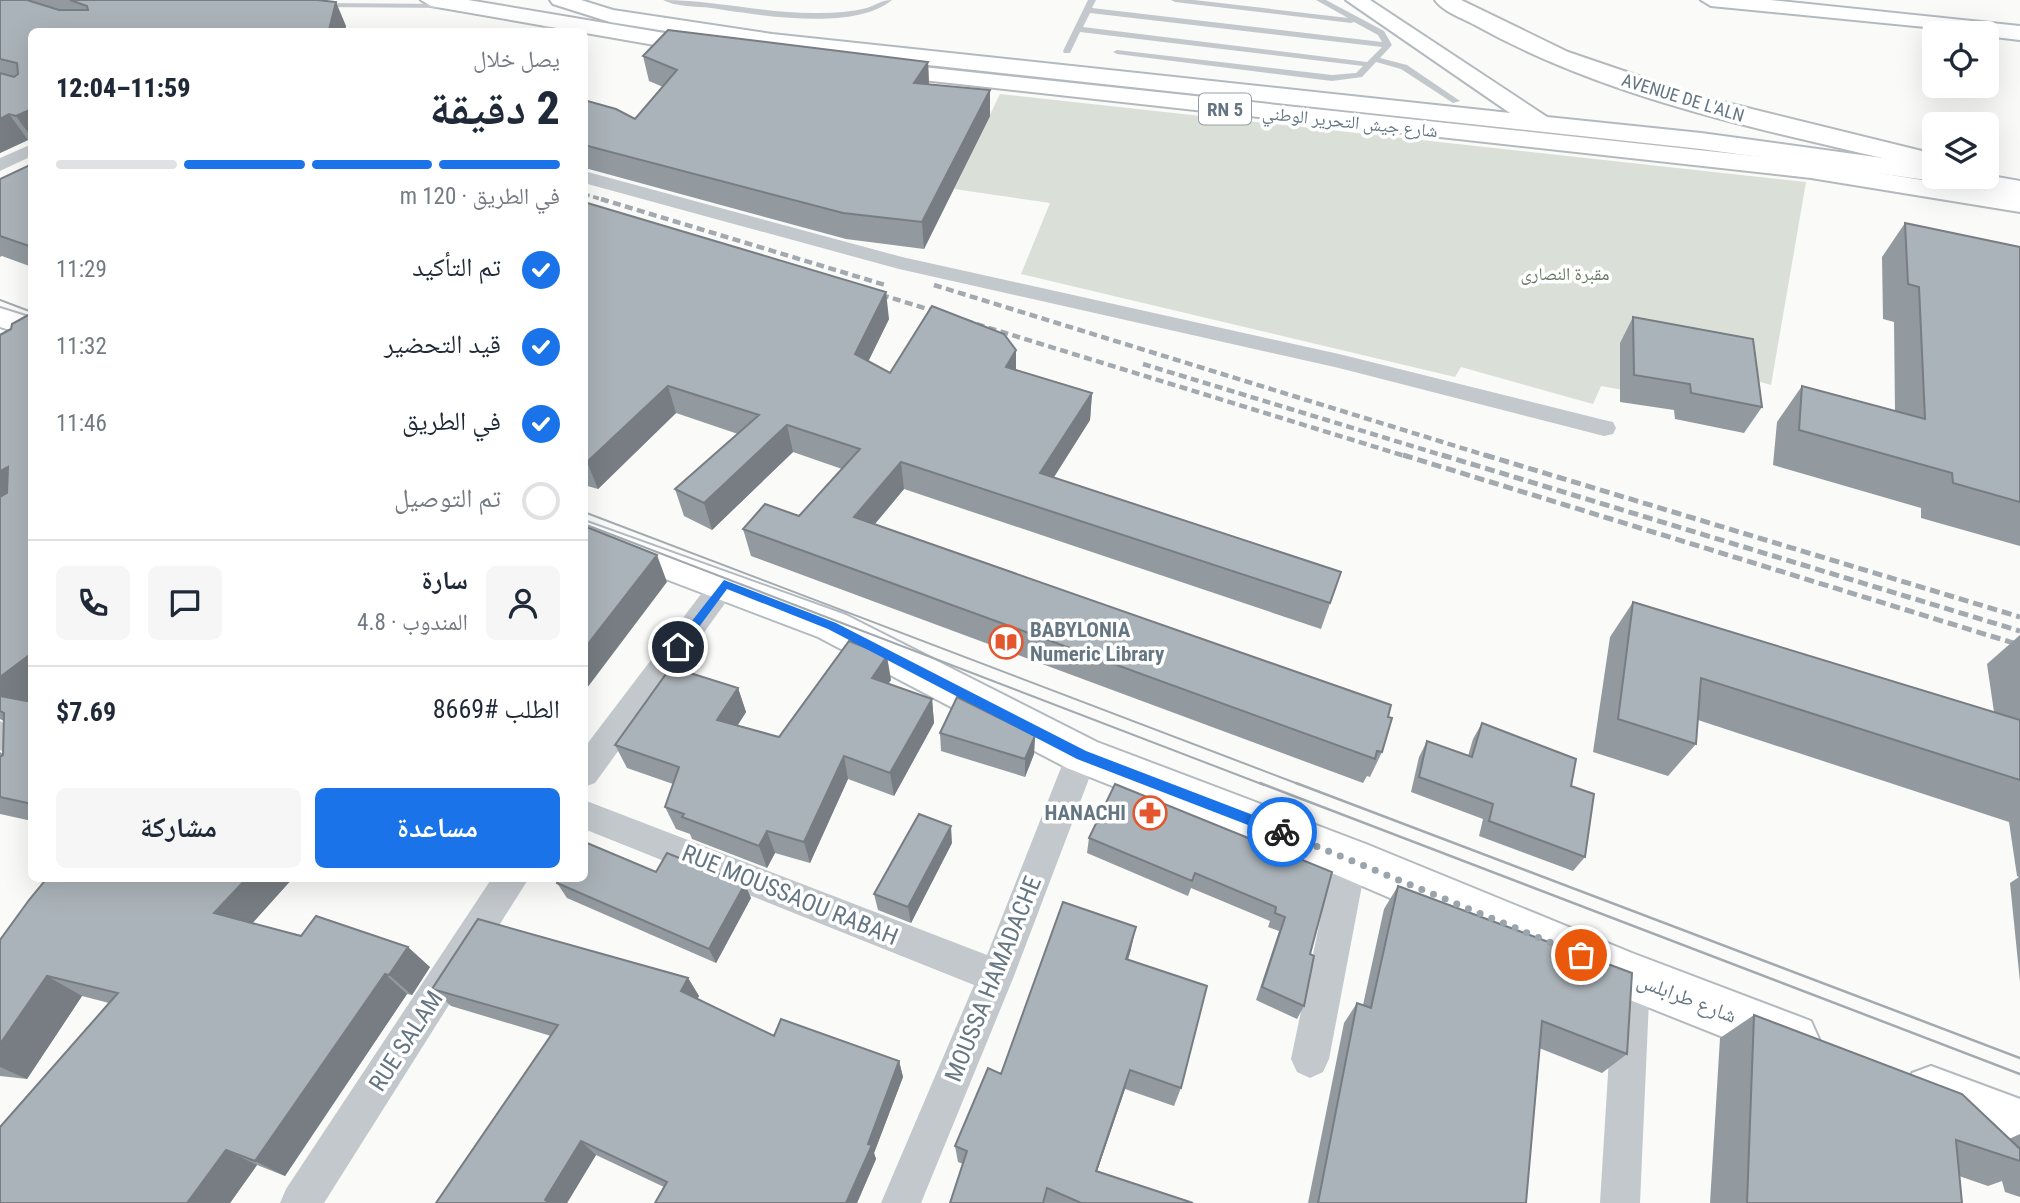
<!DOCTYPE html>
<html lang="ar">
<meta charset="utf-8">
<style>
:root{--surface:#fff;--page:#f6f6f7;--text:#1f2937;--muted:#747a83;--line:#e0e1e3;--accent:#1a73e8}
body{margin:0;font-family:"Roboto Condensed","Noto Naskh Arabic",sans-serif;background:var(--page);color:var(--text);direction:rtl;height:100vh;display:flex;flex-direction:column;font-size:26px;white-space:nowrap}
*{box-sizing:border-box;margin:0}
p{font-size:23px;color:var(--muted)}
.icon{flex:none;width:38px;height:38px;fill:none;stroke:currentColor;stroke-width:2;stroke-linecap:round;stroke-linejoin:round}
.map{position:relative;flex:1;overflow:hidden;direction:ltr}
.sheet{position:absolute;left:28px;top:28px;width:560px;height:854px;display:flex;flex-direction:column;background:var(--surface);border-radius:10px;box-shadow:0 7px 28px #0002;direction:rtl}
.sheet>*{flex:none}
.controls{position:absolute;left:1922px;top:21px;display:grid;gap:14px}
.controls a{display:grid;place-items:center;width:77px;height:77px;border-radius:10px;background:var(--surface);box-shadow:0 7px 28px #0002;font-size:35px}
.pin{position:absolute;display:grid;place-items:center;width:60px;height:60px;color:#fff;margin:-30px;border:4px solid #fff;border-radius:50%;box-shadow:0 2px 7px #0007}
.courier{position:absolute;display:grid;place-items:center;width:70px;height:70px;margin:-35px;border:5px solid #1a73e8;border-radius:50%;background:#fff;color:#222;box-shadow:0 2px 9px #0007}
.overview em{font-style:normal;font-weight:800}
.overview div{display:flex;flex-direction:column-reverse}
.overview{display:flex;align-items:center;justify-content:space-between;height:119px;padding:0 28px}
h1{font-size:46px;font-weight:800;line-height:52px}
.bar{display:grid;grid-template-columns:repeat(4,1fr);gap:10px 7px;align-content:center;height:84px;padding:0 28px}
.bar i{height:9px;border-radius:5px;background:var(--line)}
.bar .on{background:var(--accent)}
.bar p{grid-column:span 4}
.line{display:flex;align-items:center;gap:18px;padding:0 28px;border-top:2px solid var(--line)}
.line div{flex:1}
.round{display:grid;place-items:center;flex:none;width:74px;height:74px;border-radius:10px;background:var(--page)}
ol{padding:0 28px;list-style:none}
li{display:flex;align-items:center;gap:21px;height:77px}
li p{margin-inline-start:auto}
li .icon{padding:7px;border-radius:50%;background:var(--accent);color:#fff;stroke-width:4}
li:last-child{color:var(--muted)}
li i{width:38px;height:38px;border:4px solid var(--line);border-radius:50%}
.primary-button{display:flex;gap:14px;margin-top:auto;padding:14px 28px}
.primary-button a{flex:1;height:80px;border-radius:10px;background:var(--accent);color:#fff;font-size:28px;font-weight:800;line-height:80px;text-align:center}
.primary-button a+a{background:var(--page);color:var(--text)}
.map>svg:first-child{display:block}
</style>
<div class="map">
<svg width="2020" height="1203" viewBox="0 0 2020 1203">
<rect width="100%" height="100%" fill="#fafaf8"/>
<path fill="#dadfd7" d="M1000,94L1806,182L1771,385L1654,351L1645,394L1601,386L1593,404L1461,367L1455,377L1021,274L1050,203L954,189Z"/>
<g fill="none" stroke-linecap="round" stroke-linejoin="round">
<defs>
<path id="secondary" d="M550,0H581L613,10L772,34L1510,113L1346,0H1370L1547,117L1701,133L1934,165V177L1986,175L2020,181V197L1953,185L1941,179L1934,181L1701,149L772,48L610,22L553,4Z
M1701,0H1770L2020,26V40L1986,36V33L1711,6Z
M0,308L32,318V337L0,327Z
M584,521L846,615L1097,742L1366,844L1632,953L1811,1021L1819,1039L1811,1057L1793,1065L1615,994L1334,874L1067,768L818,637L584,548Z
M1931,1066L2020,1099V1153L1912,1111L1905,1092L1912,1073Z"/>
<path id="highway" d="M421,0H468L712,41L723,48L712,55L431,6Z
M1435,0H1461L1568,52L1691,94L1934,154V170C1779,133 1615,103 1475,25C1462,18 1442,11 1435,0Z
M876,62L1811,162L2020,196V212L1811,178L868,74L865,69Z"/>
</defs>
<use href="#secondary" stroke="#b3babf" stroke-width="4"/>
<use href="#highway" stroke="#b4b9bd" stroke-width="4"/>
<path fill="#c3c8cc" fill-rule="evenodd" d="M663,0C715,0 767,14 819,13C835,13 851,12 867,8C876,5 881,0 892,0C853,32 759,15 711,8C696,6 676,7 663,0Z
M1088,0H1096L1092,8L1382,42L1378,35L1354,22L1351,23L1175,2L1171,0H1194L1348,18L1316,0H1326L1384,31L1392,45L1380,58L1407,65L1460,101L1453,103L1401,69L1376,62L1362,77L1332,81L1117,54L1113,52L1117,50L1332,75L1356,73L1363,66L1080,32L1070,53H1064L1063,51ZM1090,13L1382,47L1367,62L1083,27Z
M318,3L451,4L455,6L451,8L321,7H318Z
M545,19L552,21L549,32H541Z"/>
<path fill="#c3c8cc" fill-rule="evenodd" d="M32,144V156L0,171V158Z
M584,171L902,257L1339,354L1604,420L1613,422L1616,428L1613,434L1604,436L1339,368L899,269L584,183Z
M724,574L734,577L738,584L734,591L595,783L584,787V748L714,577Z
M0,721L32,738V768L0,750Z
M1082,742L1093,746L1098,755L1014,976L921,1203H881L974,985L584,829V800L987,955L1066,755L1071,746Z
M1350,844L1362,848L1367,859L1329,1059L1323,1072L1310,1078L1297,1072L1291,1059L1333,859L1338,848Z
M492,878H529L324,1203H280L286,1189Z
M1632,959L1645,964L1650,977L1640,1203H1600L1614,977L1619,964Z"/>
<use href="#secondary" fill="#fff" fill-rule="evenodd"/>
<use href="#highway" fill="#fff" fill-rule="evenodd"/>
<path stroke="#a2aab0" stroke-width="2" d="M0,300L32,312
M584,512L1301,785
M584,524L1264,785"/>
<path stroke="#a2aab0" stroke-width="2.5" d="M1260,783L2020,1074
M1296,783L2020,1058"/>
<path stroke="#a2aab0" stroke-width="3.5" stroke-dasharray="6 3.5" stroke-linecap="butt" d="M584,194L607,201"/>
<path stroke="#a2aab0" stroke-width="4.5" stroke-dasharray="8 4.5" stroke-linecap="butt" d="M601,199L885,285
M934,285L1491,457
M869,291L1408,457
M1143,364L1448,457"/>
<path stroke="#a2aab0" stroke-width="5" stroke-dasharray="10 5" stroke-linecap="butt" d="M1403,455L2020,645
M1442,455L2020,631
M1485,455L2020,617"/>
</g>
<path fill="#929a9f" d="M0,0H317L346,26L32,32V141L28,140L0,153Z
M643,56L928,62L929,84L990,90V116L924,249L846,239L585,168L584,100L635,119L663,87L649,81Z
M32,164V267L2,256L0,257V179Z
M584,202L889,319L868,362L890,373L1016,350V370L1092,393L1090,420L1053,478L1341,572L1321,629L904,489L875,524L1388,717L1382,752L1370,777L1367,776L1363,783L751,556L743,529L799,516L842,469L793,452L712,530L684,516L675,489L738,434L676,413L598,489L584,485Z
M1905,223L2020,247V546L1921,518V508L1773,465L1777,422L1802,386L1895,411L1894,322L1883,319L1882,257Z
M1633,317L1762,407L1744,433L1675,419L1674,410L1620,402V343Z
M11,329L32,702V821L0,814V752L3,754L4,721L0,719V335Z
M1633,602L1994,712L1987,664L2020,635V982L2010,883L2019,877L2017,876L2009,822L1698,720L1696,744L1668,776L1593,752L1610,637Z
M891,680L888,684L932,699L934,723L894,796L848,779L810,863L775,853L767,868L692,839L690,834L676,829L665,807L673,784L627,768L615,745L738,688L746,712L737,726L779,737Z
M1482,723L1571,786L1585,857L1573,871L1479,836L1483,819L1411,792L1419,757L1427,741L1468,756L1473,739Z
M940,733L1035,736L1034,754L1025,777L941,751Z
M1089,838L1332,872L1310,954L1304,1006L1297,1019L1256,1000L1279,931L1268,927L1270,921L1191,888L1188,896L1087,853Z
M952,843L911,923L878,910L874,894Z
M656,872L751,898L716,963L567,898L557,883Z
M57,878H293L252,923L430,967L412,995L407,994L285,1176L257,1165L230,1203H0L109,1003L82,996L27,1079L0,1076V940Z
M1398,886L1627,1054L1602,1073L1539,1048L1526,1203H1308L1344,1023L1357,1003L1363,1005L1384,909Z
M1131,949L1128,960L1181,1088L1174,1106L1125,1089L1097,1171L1193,1203H950L963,1164L958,1162L955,1146L1001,1074Z
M688,978L699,996L697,999L774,1036L899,1061L903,1077L874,1153L876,1159L857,1203H655L664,1187L596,1155L567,1203L551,1036L451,1006L432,989Z
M1754,1015L2009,1139L2020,1134V1197L2005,1192L2002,1181L1988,1186L1959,1176L1962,1203H1710L1720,1038Z"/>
<path fill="#777d82" d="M336,2L346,26L345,32H329V30Z
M928,62L929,86L914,83Z
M990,90V116L924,249L922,222Z
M32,109V138L16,116Z
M9,114L28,140L0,153V119Z
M886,292L889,319L858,382L855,354Z
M1016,350V377L1006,367Z
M668,386L676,413L598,489L587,462Z
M1092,393L1090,420L1039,501L1040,473Z
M787,425L793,452L712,530L704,503Z
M901,462L904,489L858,544L854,517Z
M8,467L32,492L0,510V471Z
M657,555L667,582L584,692V649Z
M32,653V702L0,707V677Z
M887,656L891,680L876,702L872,678Z
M738,688L746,712L726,744L717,720Z
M932,699L934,723L894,796L890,773Z
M1035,736L1034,754L1025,777V759Z
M844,756L848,779L810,863L804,842Z
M951,826L952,843L911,923L908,907Z
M767,831L775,853L767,868L759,846Z
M247,878H293L242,935L214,913Z
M745,884L751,898L716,963L709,949Z
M1136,927L1131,949L1121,981L1126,959Z
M408,947L430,967L412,995L389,975Z
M385,974L407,994L285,1176L255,1161Z
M47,976L82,996L27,1079L0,1067V1044Z
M688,978L699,996L692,1009L681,991Z
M899,1061L903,1077L874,1153L876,1159L857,1203H846Z
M1130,1070L1125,1089L1092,1186L1096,1171Z
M581,1141L596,1155L567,1203H549L545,1200Z
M226,1150L257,1165L230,1203H187Z"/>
<path fill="#aab3b9" stroke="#777d82" stroke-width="2" d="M0,0H27L59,10H88L87,6L70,0H317L336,2L329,30L334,32H32V109L16,116L9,114L0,119V73L14,77L18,74L17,63L0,59Z
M668,30L928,62L914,83L990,90L922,222L843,213L584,145V100L616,109L635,119L677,70L643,56Z
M32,164V247L0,236V179Z
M584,202L886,292L855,354L890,373L932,306L1004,334L1016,350L1006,367L1092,393L1040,473L1341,572L1330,603L901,462L854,517L1391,705L1388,717L1392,718L1382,752L1377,751L1375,759L743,529L765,504L799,516L860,449L787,425L704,503L675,489L759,415L668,386L587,462L584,461Z
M1905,223L2020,247V502L1953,483L1952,473L1799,430L1802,386L1925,419L1919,287L1908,284Z
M32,313V653L0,677V497L7,493L8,467L0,471V335L11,329L12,324Z
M1633,317L1753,339L1762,407L1691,393L1690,384L1634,375Z
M584,526L657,555L584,649Z
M1633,602L2020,720V780L1701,678L1696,744L1618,719Z
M849,641L887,656L872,678L932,699L890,773L844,756L804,842L767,831L759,846L682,817L684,814L665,807L679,767L615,745L671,667L738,688L717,720L779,737Z
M0,696L32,702V804L0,797V757L3,755L4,713L0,711Z
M957,697L1035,736L1025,759L940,733Z
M1482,723L1576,759L1571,786L1594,794L1585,857L1489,821L1493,804L1419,777L1427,741L1472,757Z
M1115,784L1332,872L1310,954L1314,956L1304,1006L1262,987L1285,917L1275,913L1276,907L1195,873L1192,881L1089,838Z
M919,814L951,826L908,907L874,894Z
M587,843L656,872L667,853L745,884L709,949L557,883L560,878H584V846Z
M47,878L56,880L57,878H247L214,913L301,936L316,916L408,947L389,975L385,974L255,1161L226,1150L187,1203H0V1127L118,993L47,976L0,1044V940L29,900Z
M1398,886L1632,973L1627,1054L1542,1021L1526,1203H1318L1357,1003L1371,1008Z
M1063,902L1136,927L1126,959L1207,986L1181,1088L1130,1070L1096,1171L1193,1203H1081L1047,1188L1043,1203H950L967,1151L955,1146L988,1068L1001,1074Z
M478,919L688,978L681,991L774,1036L781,1019L899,1061L868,1144L872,1145L846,1203H655L667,1182L581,1141L545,1200L550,1203H436L558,1025L432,989Z
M1754,1015L1962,1094L2020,1149V1161L1956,1140L1962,1203H1747Z"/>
<path fill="#1a73e8" d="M724,580L836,623L1086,751L1287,828L1288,832L1282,838L1077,759L828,629L727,589L682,650H674V644Z"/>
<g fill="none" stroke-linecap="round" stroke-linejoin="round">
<path stroke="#99a4ac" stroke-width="7" stroke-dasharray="0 12.6" d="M1282,832L1581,955"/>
</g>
<defs>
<symbol id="library-ring" viewBox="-11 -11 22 22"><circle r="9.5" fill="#fff" stroke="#e4572e" stroke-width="1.5"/><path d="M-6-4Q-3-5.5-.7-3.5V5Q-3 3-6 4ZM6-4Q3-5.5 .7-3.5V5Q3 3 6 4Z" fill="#e4572e"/></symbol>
<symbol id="pharmacy-ring" viewBox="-11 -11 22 22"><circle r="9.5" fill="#fff" stroke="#e4572e" stroke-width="1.5"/><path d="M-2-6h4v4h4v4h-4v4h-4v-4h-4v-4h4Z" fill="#e4572e"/></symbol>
</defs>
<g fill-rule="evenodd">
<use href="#library-ring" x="987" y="623" width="38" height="38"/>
<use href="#pharmacy-ring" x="1131" y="794" width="38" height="38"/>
</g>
<g text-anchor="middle" stroke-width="7" stroke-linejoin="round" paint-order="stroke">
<g font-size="18" fill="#657683" stroke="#fff">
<text transform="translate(1683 98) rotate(17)" y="6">AVENUE DE L'ALN</text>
<text transform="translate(1350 122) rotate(6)" y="6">شارع جيش التحرير الوطني</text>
</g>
<g font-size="18" fill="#687a64" stroke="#fff">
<text x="1565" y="280">مقبرة النصارى</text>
</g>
<rect fill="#fff" stroke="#939fa8" stroke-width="2" x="1199" y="93.5" width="52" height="31" rx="5"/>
<g font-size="19" font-weight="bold" fill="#657683">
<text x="1225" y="116">RN 5</text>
</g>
<g font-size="21" font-weight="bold" fill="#657683" stroke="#fff" text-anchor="start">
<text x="1030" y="637">BABYLONIA<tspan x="1030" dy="24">Numeric Library</tspan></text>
<text x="1126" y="820" text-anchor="end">HANACHI</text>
</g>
<g font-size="21" fill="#657683" stroke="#fff">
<text transform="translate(1687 998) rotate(21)" y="7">شارع طرابلس</text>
</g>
<g font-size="24" fill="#657683" stroke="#fff">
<text transform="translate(790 895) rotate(22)" y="8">RUE MOUSSAOU RABAH</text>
<text transform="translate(993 979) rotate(-68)" y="8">MOUSSA HAMADACHE</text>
<text transform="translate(406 1041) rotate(-57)" y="8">RUE SALAM</text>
</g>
</g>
</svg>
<div class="controls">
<a><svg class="icon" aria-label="locate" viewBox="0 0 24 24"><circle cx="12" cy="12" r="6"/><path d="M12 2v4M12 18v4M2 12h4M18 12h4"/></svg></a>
<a><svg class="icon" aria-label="layers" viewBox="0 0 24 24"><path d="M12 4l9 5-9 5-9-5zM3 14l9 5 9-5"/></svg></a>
</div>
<div class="pin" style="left:1581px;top:955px;background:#ea580c"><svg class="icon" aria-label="bag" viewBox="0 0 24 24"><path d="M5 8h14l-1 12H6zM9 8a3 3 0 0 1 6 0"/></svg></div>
<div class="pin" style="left:678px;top:647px;background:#1f2937"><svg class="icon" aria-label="home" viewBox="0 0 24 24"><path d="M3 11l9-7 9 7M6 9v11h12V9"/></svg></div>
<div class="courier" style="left:1282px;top:832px"><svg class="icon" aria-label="bike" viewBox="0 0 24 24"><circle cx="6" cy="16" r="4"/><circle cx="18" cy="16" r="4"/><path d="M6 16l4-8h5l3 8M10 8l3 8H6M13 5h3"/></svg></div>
<section class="sheet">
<div class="overview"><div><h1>2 دقيقة</h1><p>يصل خلال</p></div><em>11:59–12:04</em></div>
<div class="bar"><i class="on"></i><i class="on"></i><i class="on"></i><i></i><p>في الطريق · 120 m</p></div>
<ol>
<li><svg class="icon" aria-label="check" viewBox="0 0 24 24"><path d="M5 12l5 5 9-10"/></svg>تم التأكيد<p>11:29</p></li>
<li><svg class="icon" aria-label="check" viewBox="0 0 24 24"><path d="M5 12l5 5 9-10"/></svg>قيد التحضير<p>11:32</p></li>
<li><svg class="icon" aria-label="check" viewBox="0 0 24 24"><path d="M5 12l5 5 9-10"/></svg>في الطريق<p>11:46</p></li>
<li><i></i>تم التوصيل</li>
</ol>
<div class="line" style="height:126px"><a class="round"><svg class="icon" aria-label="person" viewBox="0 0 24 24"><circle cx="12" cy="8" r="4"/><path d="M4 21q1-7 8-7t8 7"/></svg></a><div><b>سارة</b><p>المندوب · 4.8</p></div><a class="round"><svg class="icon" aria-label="chat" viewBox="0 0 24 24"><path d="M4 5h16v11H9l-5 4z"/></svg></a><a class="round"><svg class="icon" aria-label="phone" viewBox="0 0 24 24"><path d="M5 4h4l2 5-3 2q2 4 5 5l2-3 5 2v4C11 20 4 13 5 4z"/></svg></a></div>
<div class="line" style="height:91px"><div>الطلب #8669</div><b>$7.69</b></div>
<div class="primary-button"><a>مساعدة</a><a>مشاركة</a></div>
</section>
</div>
